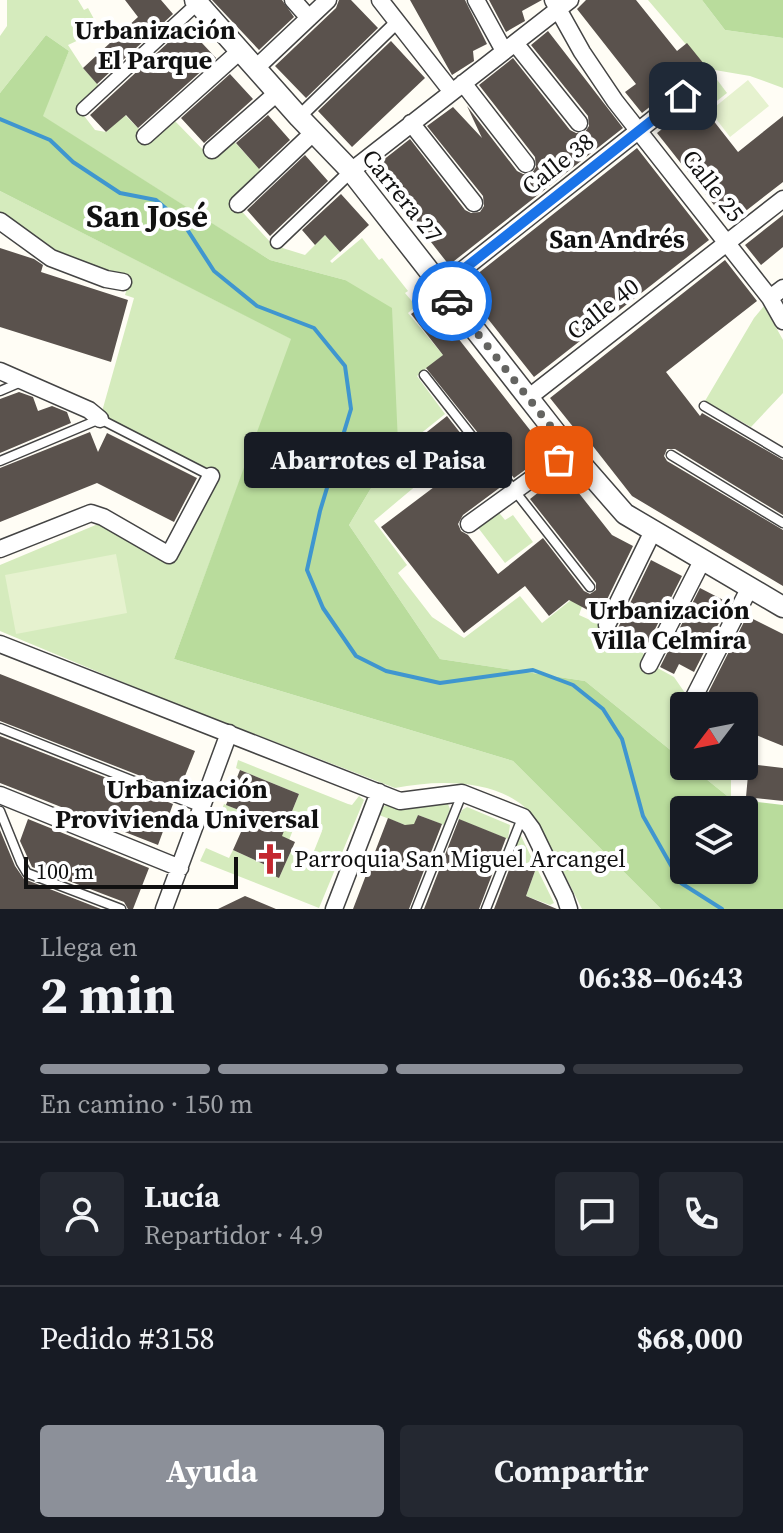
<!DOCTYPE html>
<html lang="es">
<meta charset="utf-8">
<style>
:root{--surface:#171b24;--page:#242831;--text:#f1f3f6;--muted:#9ea1a6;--line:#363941;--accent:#8c9099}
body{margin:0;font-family:"Source Serif 4",serif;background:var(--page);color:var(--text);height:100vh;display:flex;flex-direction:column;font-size:30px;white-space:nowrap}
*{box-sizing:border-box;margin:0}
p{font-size:26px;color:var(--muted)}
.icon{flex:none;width:44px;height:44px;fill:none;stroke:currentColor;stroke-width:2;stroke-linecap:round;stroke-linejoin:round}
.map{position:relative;height:909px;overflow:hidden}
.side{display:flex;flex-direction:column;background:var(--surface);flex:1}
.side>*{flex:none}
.needle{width:52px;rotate:238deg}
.tools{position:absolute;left:670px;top:692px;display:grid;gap:16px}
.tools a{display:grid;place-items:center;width:88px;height:88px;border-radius:8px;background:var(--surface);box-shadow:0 2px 6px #0004;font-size:40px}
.scale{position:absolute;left:24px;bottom:20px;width:214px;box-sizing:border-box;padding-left:8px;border:4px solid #111;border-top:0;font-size:22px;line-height:28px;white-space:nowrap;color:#111;-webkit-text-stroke:6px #fff;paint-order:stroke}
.pin{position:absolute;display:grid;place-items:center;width:68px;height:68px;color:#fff;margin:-34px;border-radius:16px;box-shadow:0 4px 12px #0006}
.courier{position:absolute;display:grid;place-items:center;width:80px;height:80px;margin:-40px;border:6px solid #1a73e8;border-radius:50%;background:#fff;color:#222;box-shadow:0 2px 10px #0007}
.bubble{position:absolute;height:56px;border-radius:8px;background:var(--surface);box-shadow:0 2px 6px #0004;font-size:26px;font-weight:700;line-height:56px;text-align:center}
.summary em{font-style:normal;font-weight:700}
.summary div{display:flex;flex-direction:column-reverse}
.summary{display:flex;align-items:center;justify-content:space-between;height:136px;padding:0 40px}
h1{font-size:52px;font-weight:700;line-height:60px}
.bar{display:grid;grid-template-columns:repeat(4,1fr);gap:12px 8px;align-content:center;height:96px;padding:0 40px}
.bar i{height:10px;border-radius:6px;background:var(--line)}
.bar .active{background:var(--accent)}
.bar p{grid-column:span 4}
.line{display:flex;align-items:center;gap:20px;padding:0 40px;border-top:2px solid var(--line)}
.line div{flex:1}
.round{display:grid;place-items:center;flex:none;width:84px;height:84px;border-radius:8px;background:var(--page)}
.cta{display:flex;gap:16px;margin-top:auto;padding:16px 40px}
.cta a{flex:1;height:92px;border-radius:8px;background:var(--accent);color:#fff;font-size:32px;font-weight:700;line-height:92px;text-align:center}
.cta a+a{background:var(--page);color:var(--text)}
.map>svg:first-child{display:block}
</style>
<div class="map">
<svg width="783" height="909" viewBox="0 0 783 909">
<rect width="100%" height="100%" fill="#fffdf5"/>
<path fill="#d5ebbd" d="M7,0H78L84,10L88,8L100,30L68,45L83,68L100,87L78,108L95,130L106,132L125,115L141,131L136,136L144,145L174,120L210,157L231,138L262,172L234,203L273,245L305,255L325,235L340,252L330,261L332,263L362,238L379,260L382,258L408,291L405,293L416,306L408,313L443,355L417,376L445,414L409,443L417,454L410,461L424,479L374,521L407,565L398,573L432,617L464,638L520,596L542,623L581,592L585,598L579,615L621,634L640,649L652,665L674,677L694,706H684V761L585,681L440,659L349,525L398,443L345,280L270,260L42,116L69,51L46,35L0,93V36L7,26Z
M648,0H702L725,30L783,38V88L750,76L709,69L727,93L708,108L688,85L707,69Z
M0,191L292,339L174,659L513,761L661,909H582L537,820C505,778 442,779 395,788L156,696L0,631V565L98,524L168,563H174L220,475L101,415L134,298L125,295L130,279L56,252L0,212Z
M764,306L783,340V393L751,427L705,401L754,318Z
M496,509L505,520L513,515L533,542L505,563L476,525Z
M238,760L348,804L352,805L359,796L364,800L319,908L200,861L206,848L229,858L233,850L270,867L279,878L291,851L310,861L322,831L297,820L287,845L220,815L224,804L285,829L299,794L240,770L236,768Z
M690,766H717L731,771V799Z
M448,804L450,809L444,825L418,815L413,828L379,815L382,807L387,805L401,810Z
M467,807L510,825L508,839L458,819L462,810Z
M520,834L554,903L550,905L526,896L535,871L510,861Z"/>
<path fill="#b9dc9c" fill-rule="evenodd" d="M702,0H783V38L725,30Z
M46,35L69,51L43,116L270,260L345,280L392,308L398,443L349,525L440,659L585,681L684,761V766H690L731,799L783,805V909H661L513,761L174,659L291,339L0,191V93ZM684,810H744V870H684Z"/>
<path fill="#e6f2cf" d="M748,80L769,106L730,137L710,111Z
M116,554L127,613L16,634L5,575Z"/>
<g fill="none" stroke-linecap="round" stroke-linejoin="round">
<path stroke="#3f96cf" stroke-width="4" d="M0,119L50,140L73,162L120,193L156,200L183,223L214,271L257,306L314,328L345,366L351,409L320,511L307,570L323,608L356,656L386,671L440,683L533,670L573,685L603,709L622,739L643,816L681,883L722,909"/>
</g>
<path fill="#5a524d" d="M125,0H161L173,14L97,84L83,68L138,17Z
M212,0H282L294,17L259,50Z
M339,0H351L378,28L306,98L275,66L336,8Z
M410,0H465L487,44L473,51L474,61L452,75Z
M489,0H542L522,11L525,21L506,32Z
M586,0H636L677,51L687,43L704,64L642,113L625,92L636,84L577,9Z
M186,26L216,58L138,128L126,115L106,132L90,115Z
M548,31L623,128L449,265L373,168L410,139L465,210L471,213L480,212L484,206L483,196L427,126L453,107L482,138L467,106L517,171L523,174L532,173L536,167L535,157L479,85L513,58L570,130L576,133L585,132L589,126L588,116L531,45Z
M391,41L425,78L352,147L318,111Z
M230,74L253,99L204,143L181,118Z
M698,101L738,152L783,116V182L729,224L657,133Z
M268,115L290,140L259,169L236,143Z
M637,148L709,240L534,377L462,286Z
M305,155L328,181L270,236L247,210Z
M341,194L369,225L340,252L325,235L315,245L302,230Z
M783,215V247L761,265L745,245Z
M0,248L34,259L43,265L41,272L128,300L111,362L0,327Z
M725,260L757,301L666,372L700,416L702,413L783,460V515L675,449H667L664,456L667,461L783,530V586L632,496L585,436L582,438L550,398Z
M429,301L548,453L514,478L426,368L443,355L411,314Z
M19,392L33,397L38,411L52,406L67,412L71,423L0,453V399Z
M447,416L502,486L463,515L458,524L461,531L468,535L498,574L543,538L584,591L590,594L596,590V583L530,499L563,473L612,535L633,546L599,616L569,600L549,616L525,586L464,633L381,527L442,481L413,443Z
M90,432L98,452L107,433L197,478L174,522L97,483L0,522V468Z
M651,560L682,576L647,645L617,630Z
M700,588L729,603L694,672L679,664L674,674L660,667Z
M747,616L783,634V746L744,730V706H721L723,703L707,695Z
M0,674L195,751L179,791L0,721Z
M0,736L173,804L158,845L0,783Z
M749,764L783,768V801L746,797Z
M240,770L299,794L282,836L295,842L279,878L268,873L270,867L233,850L249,814L226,805Z
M418,815L442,824L409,909H353L388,818L405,825L414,824Z
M28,819L149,868L133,909H128L124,902L32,867L20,841Z
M459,819L506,838L479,909H424Z
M0,830L15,866L24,879L101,909H0Z
M512,862L535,871L526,896L557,909H494Z
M245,896L276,909H218Z"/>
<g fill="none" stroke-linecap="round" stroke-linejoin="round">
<defs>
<path id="service" d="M424,375L590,587
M0,391L21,382
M704,406L783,453
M671,455L783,523
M0,461L100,419L211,476
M0,728L202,808
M0,811L21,863L27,873L121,909
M416,909L462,794
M486,909L522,818"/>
<path id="pedestrian" d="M83,109L198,3
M299,117L397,22
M277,242L351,171"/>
<path id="minor" d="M293,0L309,18
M380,0L452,92
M476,0L504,51
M553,0L582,52L615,101L770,298L783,321
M515,43L579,123
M257,67L328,0
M463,83L526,164
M411,123L474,203
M145,136L241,50
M212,150L278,92
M351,171L570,0
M238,204L314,132
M0,221L51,258L106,279L123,282
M441,287L705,78
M770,298L783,288
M0,371L89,410L100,419
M528,398L783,199
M469,524L570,451
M0,549L91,513L103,517L169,555L211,476
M607,625L653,531
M0,644L400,801L462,793L523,817L532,829L565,897L569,909
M649,665L703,559
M692,701L750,587
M0,795L180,868
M164,909L229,733
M334,909L379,792"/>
<path id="tertiary" d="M195,0L299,117L351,171L570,451L625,514L783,607"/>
</defs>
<use href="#service" stroke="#444" stroke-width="11"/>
<use href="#pedestrian" stroke="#444" stroke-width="15"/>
<use href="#minor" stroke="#444" stroke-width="19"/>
<use href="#tertiary" stroke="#444" stroke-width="23"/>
<use href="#service" stroke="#fff" stroke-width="8"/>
<use href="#pedestrian" stroke="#fff" stroke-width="12"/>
<use href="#minor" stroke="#fff" stroke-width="16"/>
<use href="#tertiary" stroke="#fff" stroke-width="20"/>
</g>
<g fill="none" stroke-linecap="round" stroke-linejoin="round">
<path stroke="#646461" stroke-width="8" stroke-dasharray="0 14.4" d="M452,301L570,451L559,460"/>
<path stroke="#1a73e8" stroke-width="10" d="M452,301L441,287L683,96"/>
</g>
<defs>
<symbol id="church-bare" viewBox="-9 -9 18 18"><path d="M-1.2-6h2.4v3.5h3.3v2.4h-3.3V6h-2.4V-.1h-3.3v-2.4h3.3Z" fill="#c4262e" stroke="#fff" stroke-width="2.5" paint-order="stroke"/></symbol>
</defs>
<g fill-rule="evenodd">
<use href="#church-bare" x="248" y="837" width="44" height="44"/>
</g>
<g text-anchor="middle" stroke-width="8" stroke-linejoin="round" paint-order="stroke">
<g font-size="24" fill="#111" stroke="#fff">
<text transform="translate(558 164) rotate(-38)" y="8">Calle 38</text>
<text transform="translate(713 186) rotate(52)" y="8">Calle 25</text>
<text transform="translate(402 196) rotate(51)" y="8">Carrera 27</text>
<text transform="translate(603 309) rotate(-38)" y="8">Calle 40</text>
</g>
<g font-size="24" fill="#111" stroke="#fff" text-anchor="start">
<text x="294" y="867">Parroquia San Miguel Arcangel</text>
</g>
<g font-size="26" font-weight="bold" fill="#111" stroke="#fff">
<text x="155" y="39">Urbanización<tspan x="155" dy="30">El Parque</tspan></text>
<text x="617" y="248">San Andrés</text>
<text x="669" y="619">Urbanización<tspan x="669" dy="30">Villa Celmira</tspan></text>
<text x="187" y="798">Urbanización<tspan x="187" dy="30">Provivienda Universal</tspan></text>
</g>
<g font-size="32" font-weight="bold" fill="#111" stroke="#fff">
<text x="147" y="227">San José</text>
</g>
</g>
</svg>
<div class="tools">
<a><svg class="needle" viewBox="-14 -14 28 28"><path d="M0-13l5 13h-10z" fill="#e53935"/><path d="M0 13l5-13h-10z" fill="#9ea1a6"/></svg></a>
<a><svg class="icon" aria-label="layers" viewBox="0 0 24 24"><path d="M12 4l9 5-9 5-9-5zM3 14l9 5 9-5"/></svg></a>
</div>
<div class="scale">100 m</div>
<div class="pin" style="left:559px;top:460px;background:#ea580c"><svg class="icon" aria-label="bag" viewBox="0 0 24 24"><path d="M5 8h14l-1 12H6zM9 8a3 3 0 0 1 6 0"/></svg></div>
<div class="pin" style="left:683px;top:96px;background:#1f2937"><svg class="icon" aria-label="home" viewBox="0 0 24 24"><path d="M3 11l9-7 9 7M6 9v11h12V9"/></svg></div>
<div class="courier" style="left:452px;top:301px"><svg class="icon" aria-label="car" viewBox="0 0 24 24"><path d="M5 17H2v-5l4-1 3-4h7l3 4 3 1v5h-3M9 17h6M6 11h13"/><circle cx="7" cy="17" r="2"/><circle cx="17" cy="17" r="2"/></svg></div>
<div class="bubble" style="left:244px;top:432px;width:268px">Abarrotes el Paisa</div>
</div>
<section class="side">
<div class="summary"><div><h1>2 min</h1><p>Llega en</p></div><em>06:38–06:43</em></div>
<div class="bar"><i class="active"></i><i class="active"></i><i class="active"></i><i></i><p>En camino · 150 m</p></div>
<div class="line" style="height:144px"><a class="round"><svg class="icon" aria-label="person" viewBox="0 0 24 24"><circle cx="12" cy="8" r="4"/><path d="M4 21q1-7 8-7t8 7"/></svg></a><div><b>Lucía</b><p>Repartidor · 4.9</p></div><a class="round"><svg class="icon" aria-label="chat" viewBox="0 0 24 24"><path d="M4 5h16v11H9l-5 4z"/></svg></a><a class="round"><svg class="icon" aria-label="phone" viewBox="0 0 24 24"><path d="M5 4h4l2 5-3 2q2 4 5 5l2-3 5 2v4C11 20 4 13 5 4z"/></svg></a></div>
<div class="line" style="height:104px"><div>Pedido #3158</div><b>$68,000</b></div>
<div class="cta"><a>Ayuda</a><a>Compartir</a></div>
</section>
